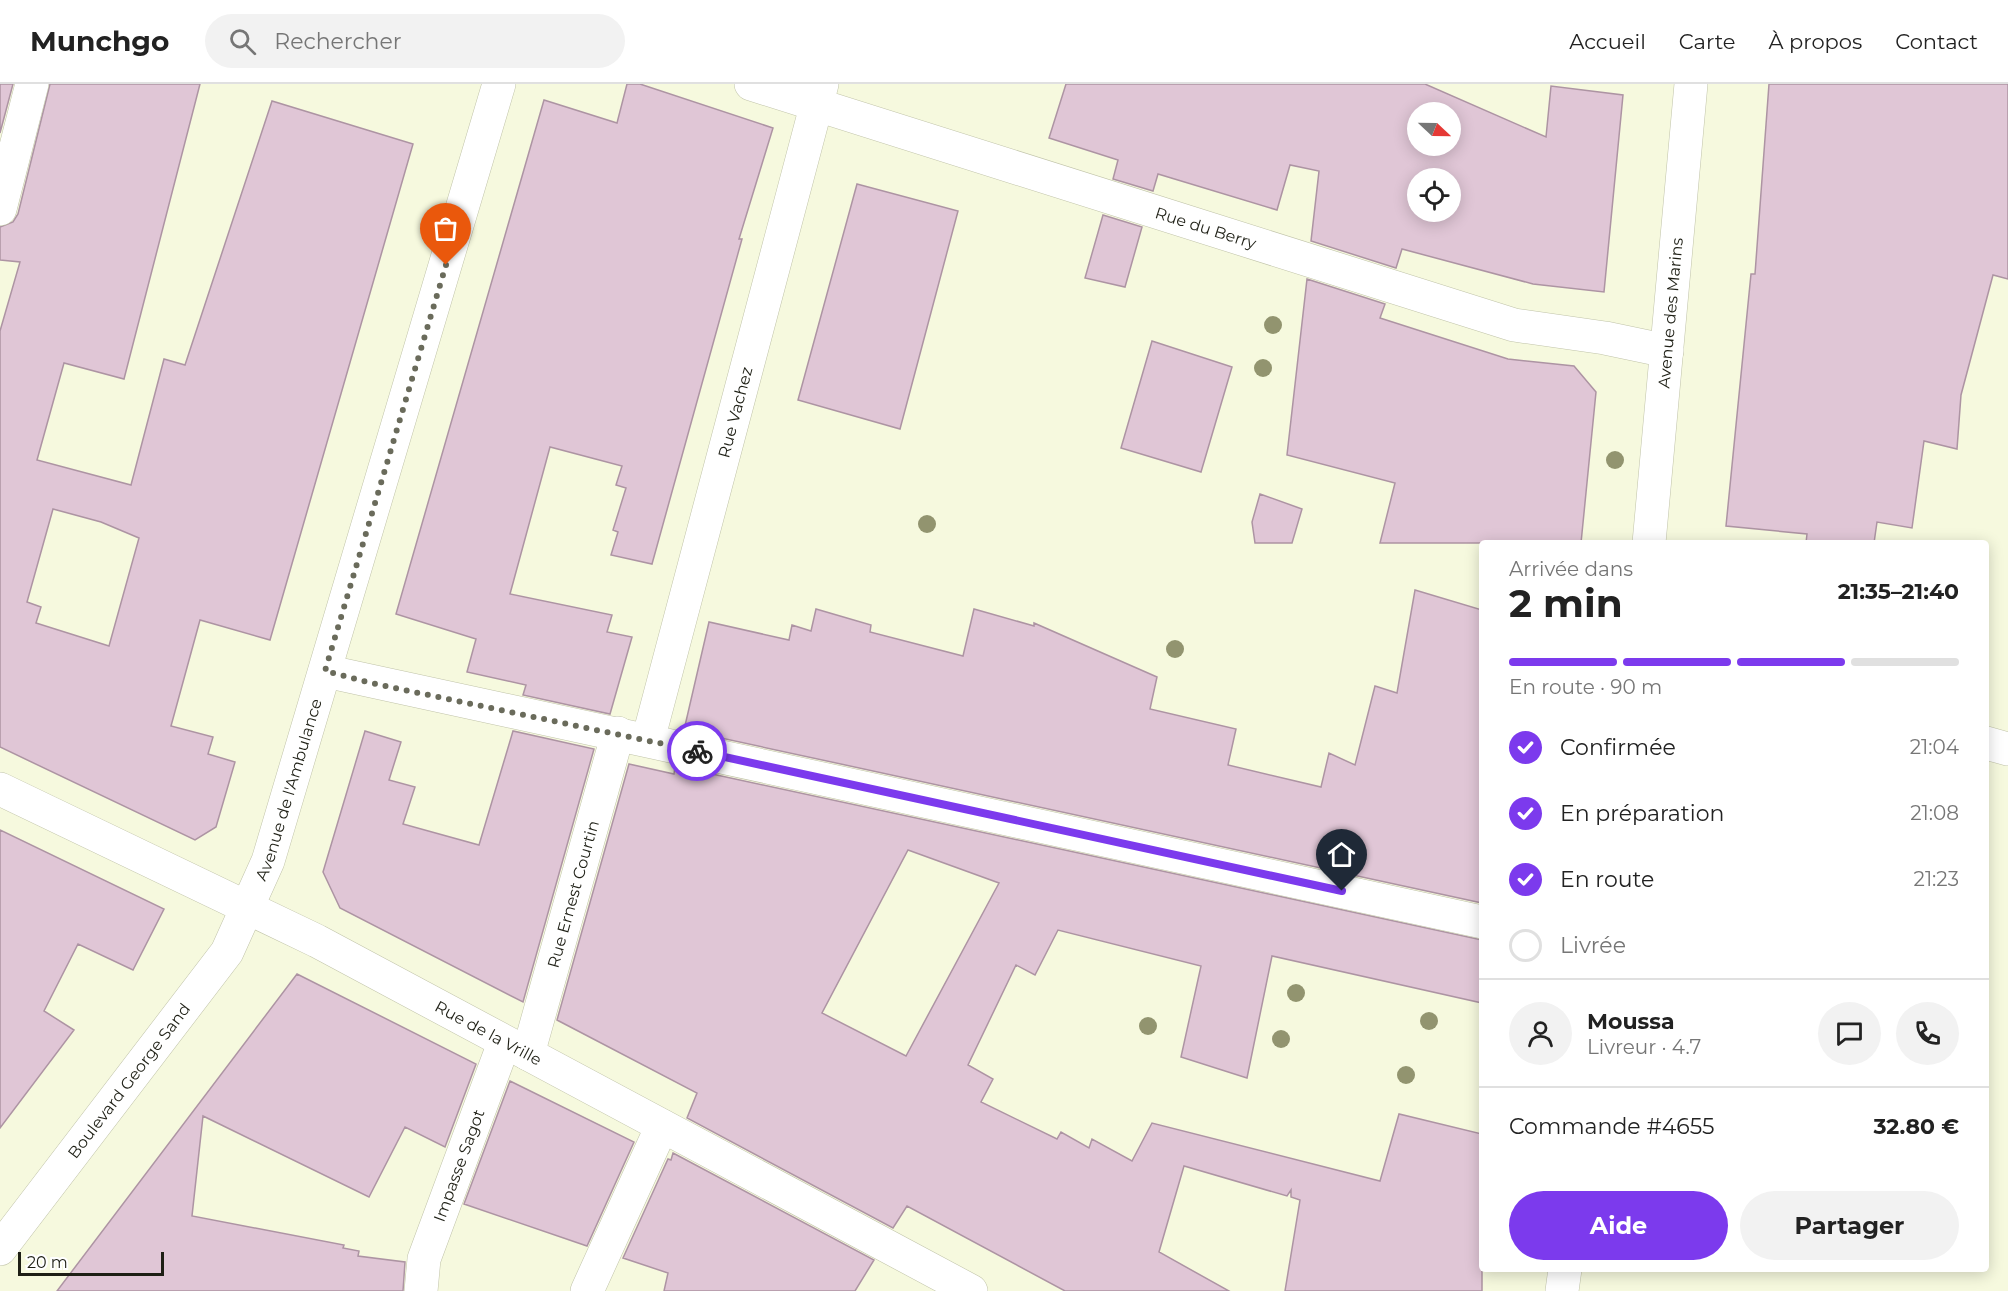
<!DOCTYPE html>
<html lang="fr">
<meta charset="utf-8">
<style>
:root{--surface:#fff;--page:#f2f2f2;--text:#222;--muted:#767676;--line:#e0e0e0;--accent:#7c3aed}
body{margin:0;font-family:Montserrat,sans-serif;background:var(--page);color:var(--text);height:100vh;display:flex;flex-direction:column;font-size:22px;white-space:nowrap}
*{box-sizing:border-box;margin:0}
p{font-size:20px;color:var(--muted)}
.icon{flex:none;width:33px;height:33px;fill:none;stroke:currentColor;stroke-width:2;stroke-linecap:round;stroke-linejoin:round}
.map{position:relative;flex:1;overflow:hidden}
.drawer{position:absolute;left:1479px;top:456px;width:510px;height:732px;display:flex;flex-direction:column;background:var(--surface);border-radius:6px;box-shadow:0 3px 15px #0003}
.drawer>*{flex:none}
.needle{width:39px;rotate:112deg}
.fabs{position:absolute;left:1407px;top:18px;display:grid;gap:12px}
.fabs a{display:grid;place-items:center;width:54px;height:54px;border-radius:50%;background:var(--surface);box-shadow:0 3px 15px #0003;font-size:30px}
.scale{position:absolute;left:18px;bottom:15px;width:146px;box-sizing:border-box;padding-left:6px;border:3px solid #1e1f15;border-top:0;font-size:16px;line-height:21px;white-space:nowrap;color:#1e1f15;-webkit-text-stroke:4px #fff;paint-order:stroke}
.pin{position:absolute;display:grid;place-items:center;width:51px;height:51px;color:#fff;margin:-62px -26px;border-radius:50% 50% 50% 0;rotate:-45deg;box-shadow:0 0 6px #0007}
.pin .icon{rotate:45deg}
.courier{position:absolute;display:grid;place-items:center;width:60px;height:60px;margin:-30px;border:4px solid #7c3aed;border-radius:50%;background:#fff;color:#222;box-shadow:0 2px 8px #0007}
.overview em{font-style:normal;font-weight:700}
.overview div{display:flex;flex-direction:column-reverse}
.overview{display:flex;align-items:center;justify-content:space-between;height:102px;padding:0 30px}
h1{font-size:39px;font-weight:700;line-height:45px}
.bar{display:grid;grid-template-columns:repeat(4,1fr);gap:9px 6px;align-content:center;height:72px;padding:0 30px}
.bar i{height:8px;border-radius:4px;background:var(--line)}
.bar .selected{background:var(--accent)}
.bar p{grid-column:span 4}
.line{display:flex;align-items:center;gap:15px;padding:0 30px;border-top:2px solid var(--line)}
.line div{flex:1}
.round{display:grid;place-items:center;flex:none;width:63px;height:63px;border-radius:32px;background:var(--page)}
ol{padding:0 30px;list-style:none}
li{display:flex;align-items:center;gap:18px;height:66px}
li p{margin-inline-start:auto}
li .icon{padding:6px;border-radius:50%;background:var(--accent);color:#fff;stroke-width:4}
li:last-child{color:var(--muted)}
li i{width:33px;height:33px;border:3px solid var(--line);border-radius:50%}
.action{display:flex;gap:12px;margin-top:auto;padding:12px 30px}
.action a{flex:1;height:69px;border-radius:36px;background:var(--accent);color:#fff;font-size:24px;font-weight:700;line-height:69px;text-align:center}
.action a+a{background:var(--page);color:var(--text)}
header{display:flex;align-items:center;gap:36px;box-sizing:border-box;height:84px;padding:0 30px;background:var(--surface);border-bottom:2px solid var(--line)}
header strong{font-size:28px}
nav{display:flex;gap:33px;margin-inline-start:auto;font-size:21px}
.search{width:420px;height:54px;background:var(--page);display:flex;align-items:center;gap:15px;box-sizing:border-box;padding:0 21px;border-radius:33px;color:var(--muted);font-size:22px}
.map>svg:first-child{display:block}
</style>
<header>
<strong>Munchgo</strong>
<div class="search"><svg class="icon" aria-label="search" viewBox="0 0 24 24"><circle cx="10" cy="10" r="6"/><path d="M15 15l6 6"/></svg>Rechercher</div>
<nav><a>Accueil</a><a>Carte</a><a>À propos</a><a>Contact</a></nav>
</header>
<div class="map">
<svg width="2008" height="1207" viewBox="0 0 2008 1207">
<rect width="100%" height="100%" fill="#f6f9de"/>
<path fill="#e0c6d6" stroke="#ad94a3" stroke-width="1.5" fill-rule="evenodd" d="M0,0H13L0,49Z
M50,0H200L124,295L64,279L37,376L131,401L164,275L185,281L272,17L413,60L270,556L200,536L171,642L213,653L208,670L235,678L216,743L195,756L0,663V247L20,178L0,176V143L13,138L18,130ZM53,425L101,438L139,454L109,562L36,539L41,523L27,518Z
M627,0H640L773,44L739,155H742L652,480L611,471L618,448L613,446L626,404L616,401L622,382L550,363L510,510L612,531L607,548L632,553L610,630L523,611L526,601L467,588L476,555L396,530L544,16L617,39Z
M1066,0H1425L1546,53L1551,2L1623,11L1604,208L1533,200L1402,165L1396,184L1311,157L1319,87L1290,81L1277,126L1158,90L1153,107L1113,95L1118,76L1049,54ZM1418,28H1450V62H1418ZM1418,94H1450V128H1418Z
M1769,0H2008V195L1993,191L1961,311L1957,365L1924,357L1912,444L1877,438L1874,459H1806L1807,450L1726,442L1751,190H1755Z
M857,100L958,127L900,345L798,316Z
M1103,131L1142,143L1125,203L1085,194Z
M1307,195L1385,220L1380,234L1508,275L1574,282L1596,308L1581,459H1380L1395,399L1287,371Z
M1152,257L1232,283L1201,388L1121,364Z
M1260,410L1302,425L1292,459H1255L1252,438Z
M1415,506L1482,526V819L684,646L709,538L789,556L792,541L811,547L816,525L871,541L870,548L963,572L974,525L1034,542V539L1157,593L1150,625L1236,645L1228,681L1321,703L1329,669L1355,681L1375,602L1397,609Z
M365,647L401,658L389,696L415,703L403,740L479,761L513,647L594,665L523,918L340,824L323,788Z
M629,680L674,690L675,682L1482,856V919L1272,872L1247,994L1181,973L1201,882L1058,846L1035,891L1016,881L968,981L993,995L981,1018L1057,1055L1061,1048L1089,1064L1092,1055L1132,1077L1152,1039L1380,1097L1399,1030L1482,1050V1207H1285L1300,1116L1291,1113V1106L1287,1112L1184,1082L1159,1168L1229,1207H1065L907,1122L893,1144L687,1034L697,1009L557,936ZM908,766L999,799L906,972L822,929Z
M0,746L164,825L133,886L78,860L44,927L74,946L0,1044Z
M297,890L476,980L445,1063L405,1043L369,1113L203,1032L192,1132L344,1161L343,1164L359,1167L358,1172L405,1178L403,1207H57Z
M510,997L634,1058L587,1162L464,1120Z
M673,1069L874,1176L855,1207H664L668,1189L623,1174L668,1075L671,1076Z"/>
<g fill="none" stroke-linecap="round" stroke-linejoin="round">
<defs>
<g id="minor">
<path id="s1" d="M751,0L1514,241L1605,254L1667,267"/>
<path d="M0,125L32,0"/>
<path d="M325,587L1482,838"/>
<path id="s2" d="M648,656L822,0"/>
<path d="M1986,659L2008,665"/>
<path id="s3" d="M0,705L317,857L971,1207"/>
<path id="s4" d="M528,970L618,649"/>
<path id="s5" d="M0,1165L227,868L268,777L499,0"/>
<path id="s6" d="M421,1207L424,1175L504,959"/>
<path d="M587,1207L662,1042"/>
</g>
<g id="major">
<path id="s7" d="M1649,459L1691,0"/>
<path d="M1562,1207L1565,1185"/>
</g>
</defs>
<use href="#minor" stroke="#c0c3a9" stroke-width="34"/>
<use href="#major" stroke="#c0c3a9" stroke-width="34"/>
<use href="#minor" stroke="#fff" stroke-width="33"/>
<use href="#major" stroke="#fff" stroke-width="33"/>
</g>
<g fill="#92946f">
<circle cx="1273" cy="241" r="9"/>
<circle cx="1263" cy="284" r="9"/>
<circle cx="1615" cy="376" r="9"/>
<circle cx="927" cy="440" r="9"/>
<circle cx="1175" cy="565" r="9"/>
<circle cx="1296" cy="909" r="9"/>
<circle cx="1429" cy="937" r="9"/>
<circle cx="1148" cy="942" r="9"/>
<circle cx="1281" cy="955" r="9"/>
<circle cx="1406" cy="991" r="9"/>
</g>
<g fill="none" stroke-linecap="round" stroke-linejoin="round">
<path stroke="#6a6b5b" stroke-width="6" stroke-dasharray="0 10.8" d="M446,181L325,587L371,599L697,667"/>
<path stroke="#7c3aed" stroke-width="8" d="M697,667L1342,807"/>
</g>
<g text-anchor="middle" stroke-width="4.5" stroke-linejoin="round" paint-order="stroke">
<g font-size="16" fill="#1e1f15" stroke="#fff">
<text dy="6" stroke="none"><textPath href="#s1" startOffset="477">Rue du Berry</textPath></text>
<text dy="6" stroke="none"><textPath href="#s7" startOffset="231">Avenue des Marins</textPath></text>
<text dy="6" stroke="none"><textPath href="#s2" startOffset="339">Rue Vachez</textPath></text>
<text dy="6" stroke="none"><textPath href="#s5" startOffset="548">Avenue de l'Ambulance</textPath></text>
<text dy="6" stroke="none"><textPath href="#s4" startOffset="166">Rue Ernest Courtin</textPath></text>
<text dy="6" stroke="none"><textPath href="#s3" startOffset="546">Rue de la Vrille</textPath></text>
<text dy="6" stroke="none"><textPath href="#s5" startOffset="212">Boulevard George Sand</textPath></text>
<text dy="6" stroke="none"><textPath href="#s6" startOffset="132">Impasse Sagot</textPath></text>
</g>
</g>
</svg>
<div class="fabs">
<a><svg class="needle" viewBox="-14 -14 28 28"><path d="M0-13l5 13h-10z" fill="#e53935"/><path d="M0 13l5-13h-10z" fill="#767676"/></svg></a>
<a><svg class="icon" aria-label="locate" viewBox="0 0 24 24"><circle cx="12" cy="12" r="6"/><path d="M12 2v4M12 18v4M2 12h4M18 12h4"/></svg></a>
</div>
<div class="scale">20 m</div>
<div class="pin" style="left:446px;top:181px;background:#ea580c"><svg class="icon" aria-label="bag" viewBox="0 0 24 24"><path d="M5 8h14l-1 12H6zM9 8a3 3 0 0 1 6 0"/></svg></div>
<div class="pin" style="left:1342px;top:807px;background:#1f2937"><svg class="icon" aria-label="home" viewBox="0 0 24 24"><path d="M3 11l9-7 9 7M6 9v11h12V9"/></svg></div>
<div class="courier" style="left:697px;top:667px"><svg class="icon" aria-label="bike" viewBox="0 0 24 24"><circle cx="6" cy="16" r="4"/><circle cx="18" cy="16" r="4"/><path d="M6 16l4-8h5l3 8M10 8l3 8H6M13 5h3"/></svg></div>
<section class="drawer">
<div class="overview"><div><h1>2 min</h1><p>Arrivée dans</p></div><em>21:35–21:40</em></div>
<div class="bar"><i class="selected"></i><i class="selected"></i><i class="selected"></i><i></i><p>En route · 90 m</p></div>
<ol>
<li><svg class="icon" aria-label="check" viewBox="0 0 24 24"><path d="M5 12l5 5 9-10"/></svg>Confirmée<p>21:04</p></li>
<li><svg class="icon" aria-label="check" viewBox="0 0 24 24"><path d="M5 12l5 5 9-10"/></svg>En préparation<p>21:08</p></li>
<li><svg class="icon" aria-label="check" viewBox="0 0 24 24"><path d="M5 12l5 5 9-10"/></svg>En route<p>21:23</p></li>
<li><i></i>Livrée</li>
</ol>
<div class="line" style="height:108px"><a class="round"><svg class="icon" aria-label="person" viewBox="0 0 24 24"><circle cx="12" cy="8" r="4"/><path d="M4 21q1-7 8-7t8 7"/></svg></a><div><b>Moussa</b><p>Livreur · 4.7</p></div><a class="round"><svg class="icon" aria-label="chat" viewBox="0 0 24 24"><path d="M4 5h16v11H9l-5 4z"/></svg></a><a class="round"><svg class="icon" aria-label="phone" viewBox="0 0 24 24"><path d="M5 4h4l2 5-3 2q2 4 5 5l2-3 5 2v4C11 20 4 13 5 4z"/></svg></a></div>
<div class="line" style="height:78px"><div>Commande #4655</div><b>32.80 €</b></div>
<div class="action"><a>Aide</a><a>Partager</a></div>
</section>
</div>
